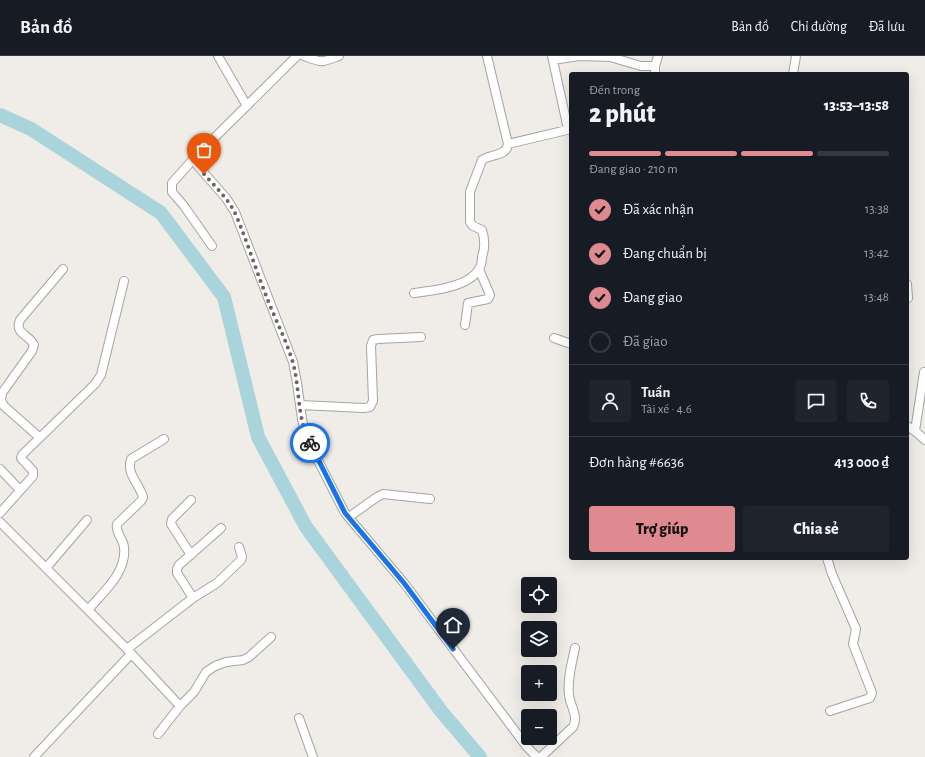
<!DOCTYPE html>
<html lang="vi">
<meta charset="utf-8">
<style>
:root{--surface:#171b24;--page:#20242c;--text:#f1f3f6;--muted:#9ea1a6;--line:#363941;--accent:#df8991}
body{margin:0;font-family:"Alegreya Sans",sans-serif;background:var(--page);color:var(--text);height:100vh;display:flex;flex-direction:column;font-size:15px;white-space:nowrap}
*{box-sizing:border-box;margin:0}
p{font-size:13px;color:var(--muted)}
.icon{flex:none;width:22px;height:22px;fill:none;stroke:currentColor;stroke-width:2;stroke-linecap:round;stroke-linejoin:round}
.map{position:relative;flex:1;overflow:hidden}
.sheet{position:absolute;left:569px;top:16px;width:340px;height:488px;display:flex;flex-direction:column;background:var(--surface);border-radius:4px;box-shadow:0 4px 16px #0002}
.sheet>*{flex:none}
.buttons{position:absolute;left:521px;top:521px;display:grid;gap:8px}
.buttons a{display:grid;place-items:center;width:36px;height:36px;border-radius:4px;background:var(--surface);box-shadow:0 4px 16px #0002;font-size:20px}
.pin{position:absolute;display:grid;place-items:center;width:34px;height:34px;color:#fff;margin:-41px -17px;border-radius:50% 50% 50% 0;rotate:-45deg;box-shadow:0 0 4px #0007}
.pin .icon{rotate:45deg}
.courier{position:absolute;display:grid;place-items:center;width:40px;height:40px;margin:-20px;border:3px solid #1a73e8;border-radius:50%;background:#fff;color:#222;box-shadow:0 1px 5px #0007}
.head em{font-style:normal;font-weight:800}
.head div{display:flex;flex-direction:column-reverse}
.head{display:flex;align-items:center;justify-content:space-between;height:68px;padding:0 20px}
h1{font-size:26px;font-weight:800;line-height:30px}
.bar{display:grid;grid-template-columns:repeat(4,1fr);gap:6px 4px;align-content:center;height:48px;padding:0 20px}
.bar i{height:5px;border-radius:3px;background:var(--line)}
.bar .active{background:var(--accent)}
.bar p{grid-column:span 4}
.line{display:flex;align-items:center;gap:10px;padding:0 20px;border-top:1px solid var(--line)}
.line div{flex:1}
.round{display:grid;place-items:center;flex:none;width:42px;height:42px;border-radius:4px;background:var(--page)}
ol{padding:0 20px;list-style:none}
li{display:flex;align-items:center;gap:12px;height:44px}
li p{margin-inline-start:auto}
li .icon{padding:4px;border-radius:50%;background:var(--accent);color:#111;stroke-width:4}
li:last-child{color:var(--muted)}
li i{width:22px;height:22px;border:2px solid var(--line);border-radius:50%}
.button{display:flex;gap:8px;margin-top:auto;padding:8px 20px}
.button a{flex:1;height:46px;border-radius:4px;background:var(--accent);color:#111;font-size:16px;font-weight:800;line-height:46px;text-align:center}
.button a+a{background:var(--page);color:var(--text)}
header{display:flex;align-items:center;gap:24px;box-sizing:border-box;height:56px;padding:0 20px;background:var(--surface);border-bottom:1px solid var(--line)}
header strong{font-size:19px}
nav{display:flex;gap:22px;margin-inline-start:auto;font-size:14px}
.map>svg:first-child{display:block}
</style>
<header>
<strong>Bản đồ</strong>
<nav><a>Bản đồ</a><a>Chỉ đường</a><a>Đã lưu</a></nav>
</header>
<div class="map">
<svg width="925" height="701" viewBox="0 0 925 701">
<rect width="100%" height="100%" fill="#f0ece7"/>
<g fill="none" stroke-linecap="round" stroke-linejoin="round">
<path stroke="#a9d4dc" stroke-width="14" d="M0,59L31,73L161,157L224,241L258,381L306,471L441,655L480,701"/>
<defs>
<path id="minor" d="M218,0L247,50
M304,0C323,7 320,7 339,0
M552,0L568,73
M553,4L579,0L610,1L641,10H655
M655,18V10L658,0
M793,18L796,0
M508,88L571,73
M194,103L197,109L226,142L235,156L293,306L297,327L302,363L306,381L345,457L404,527L527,691L537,701
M212,190L184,150L172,136V127L197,99L297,0
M907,228L908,242
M414,237C432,235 469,231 479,213C481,210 482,205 482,201C485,192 485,183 482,174L473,170L470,166V136L482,104C491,98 507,100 508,88L487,0
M465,269L468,247L488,243L490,239L479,213
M554,282L571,288
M300,349L364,352L370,351L373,345L371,290L373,284L378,283L421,281
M907,370L915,375L925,384
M915,375L924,316
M39,381L4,350L1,344L2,337L32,295L34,289C29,278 14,278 20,264L63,213
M0,413L20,434
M191,444L172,463L171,468L191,499
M0,457L33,420V415L21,402L22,399L95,328L101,319L124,225
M349,461L377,441L383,438L430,443
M0,466L127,593L180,650
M827,502L832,518L856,573L853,588L872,637L870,642L830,655
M46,512L87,464
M193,542L217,527L241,504L242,501L239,491
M88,554C103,536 127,517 124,491C123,482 115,477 117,468L141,445L143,441C139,427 126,418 131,403L164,383
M127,593L193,542L177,517V513L179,509L221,472
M299,662L313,701
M158,678L180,650L194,636L206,616L215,610L226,606L243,604L249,601L271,581
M34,701L131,598
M541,701L573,671C579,660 570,650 569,639C567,623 572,607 575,592"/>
</defs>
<use href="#minor" stroke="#a4a4a4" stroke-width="10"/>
<use href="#minor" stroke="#fff" stroke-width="8"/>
</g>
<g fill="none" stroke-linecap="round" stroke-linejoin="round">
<path stroke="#696766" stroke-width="4" stroke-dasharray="0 7.2" d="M204,118C217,133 231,145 238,164C249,191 258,220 269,247C277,267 287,286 293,307C300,333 297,363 310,387"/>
<path stroke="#1a73e8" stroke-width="5" d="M310,387L345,457L404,527L453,593"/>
</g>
</svg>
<div class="buttons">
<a><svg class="icon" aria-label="locate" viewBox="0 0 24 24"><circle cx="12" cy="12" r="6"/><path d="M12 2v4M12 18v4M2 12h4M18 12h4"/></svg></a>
<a><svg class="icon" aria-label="layers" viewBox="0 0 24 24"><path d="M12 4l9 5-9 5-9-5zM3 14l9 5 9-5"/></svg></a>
<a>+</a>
<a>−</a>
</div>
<div class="pin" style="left:204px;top:118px;background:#ea580c"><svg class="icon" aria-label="bag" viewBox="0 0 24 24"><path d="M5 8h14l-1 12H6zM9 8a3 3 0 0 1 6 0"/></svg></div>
<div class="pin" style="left:453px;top:593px;background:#1f2937"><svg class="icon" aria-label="home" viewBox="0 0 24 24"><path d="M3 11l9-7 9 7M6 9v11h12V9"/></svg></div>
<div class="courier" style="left:310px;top:387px"><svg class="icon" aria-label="bike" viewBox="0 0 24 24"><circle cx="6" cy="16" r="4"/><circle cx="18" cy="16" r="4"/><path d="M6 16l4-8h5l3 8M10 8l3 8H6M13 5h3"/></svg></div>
<section class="sheet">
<div class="head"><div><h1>2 phút</h1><p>Đến trong</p></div><em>13:53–13:58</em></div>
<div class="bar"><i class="active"></i><i class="active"></i><i class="active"></i><i></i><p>Đang giao · 210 m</p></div>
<ol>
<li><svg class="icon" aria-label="check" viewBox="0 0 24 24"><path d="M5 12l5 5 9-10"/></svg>Đã xác nhận<p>13:38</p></li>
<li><svg class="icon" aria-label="check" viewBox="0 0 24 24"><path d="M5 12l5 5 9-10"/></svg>Đang chuẩn bị<p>13:42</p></li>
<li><svg class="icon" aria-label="check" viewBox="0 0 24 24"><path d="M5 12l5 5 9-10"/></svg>Đang giao<p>13:48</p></li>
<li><i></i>Đã giao</li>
</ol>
<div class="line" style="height:72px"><a class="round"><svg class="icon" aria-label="person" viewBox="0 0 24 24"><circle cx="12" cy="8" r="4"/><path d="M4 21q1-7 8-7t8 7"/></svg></a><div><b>Tuấn</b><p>Tài xế · 4.6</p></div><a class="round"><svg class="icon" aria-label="chat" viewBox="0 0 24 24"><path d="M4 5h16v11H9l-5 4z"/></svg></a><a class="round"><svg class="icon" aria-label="phone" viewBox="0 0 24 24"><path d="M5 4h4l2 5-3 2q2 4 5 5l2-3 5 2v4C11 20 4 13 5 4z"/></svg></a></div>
<div class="line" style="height:52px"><div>Đơn hàng #6636</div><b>413 000 ₫</b></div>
<div class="button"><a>Trợ giúp</a><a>Chia sẻ</a></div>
</section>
</div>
